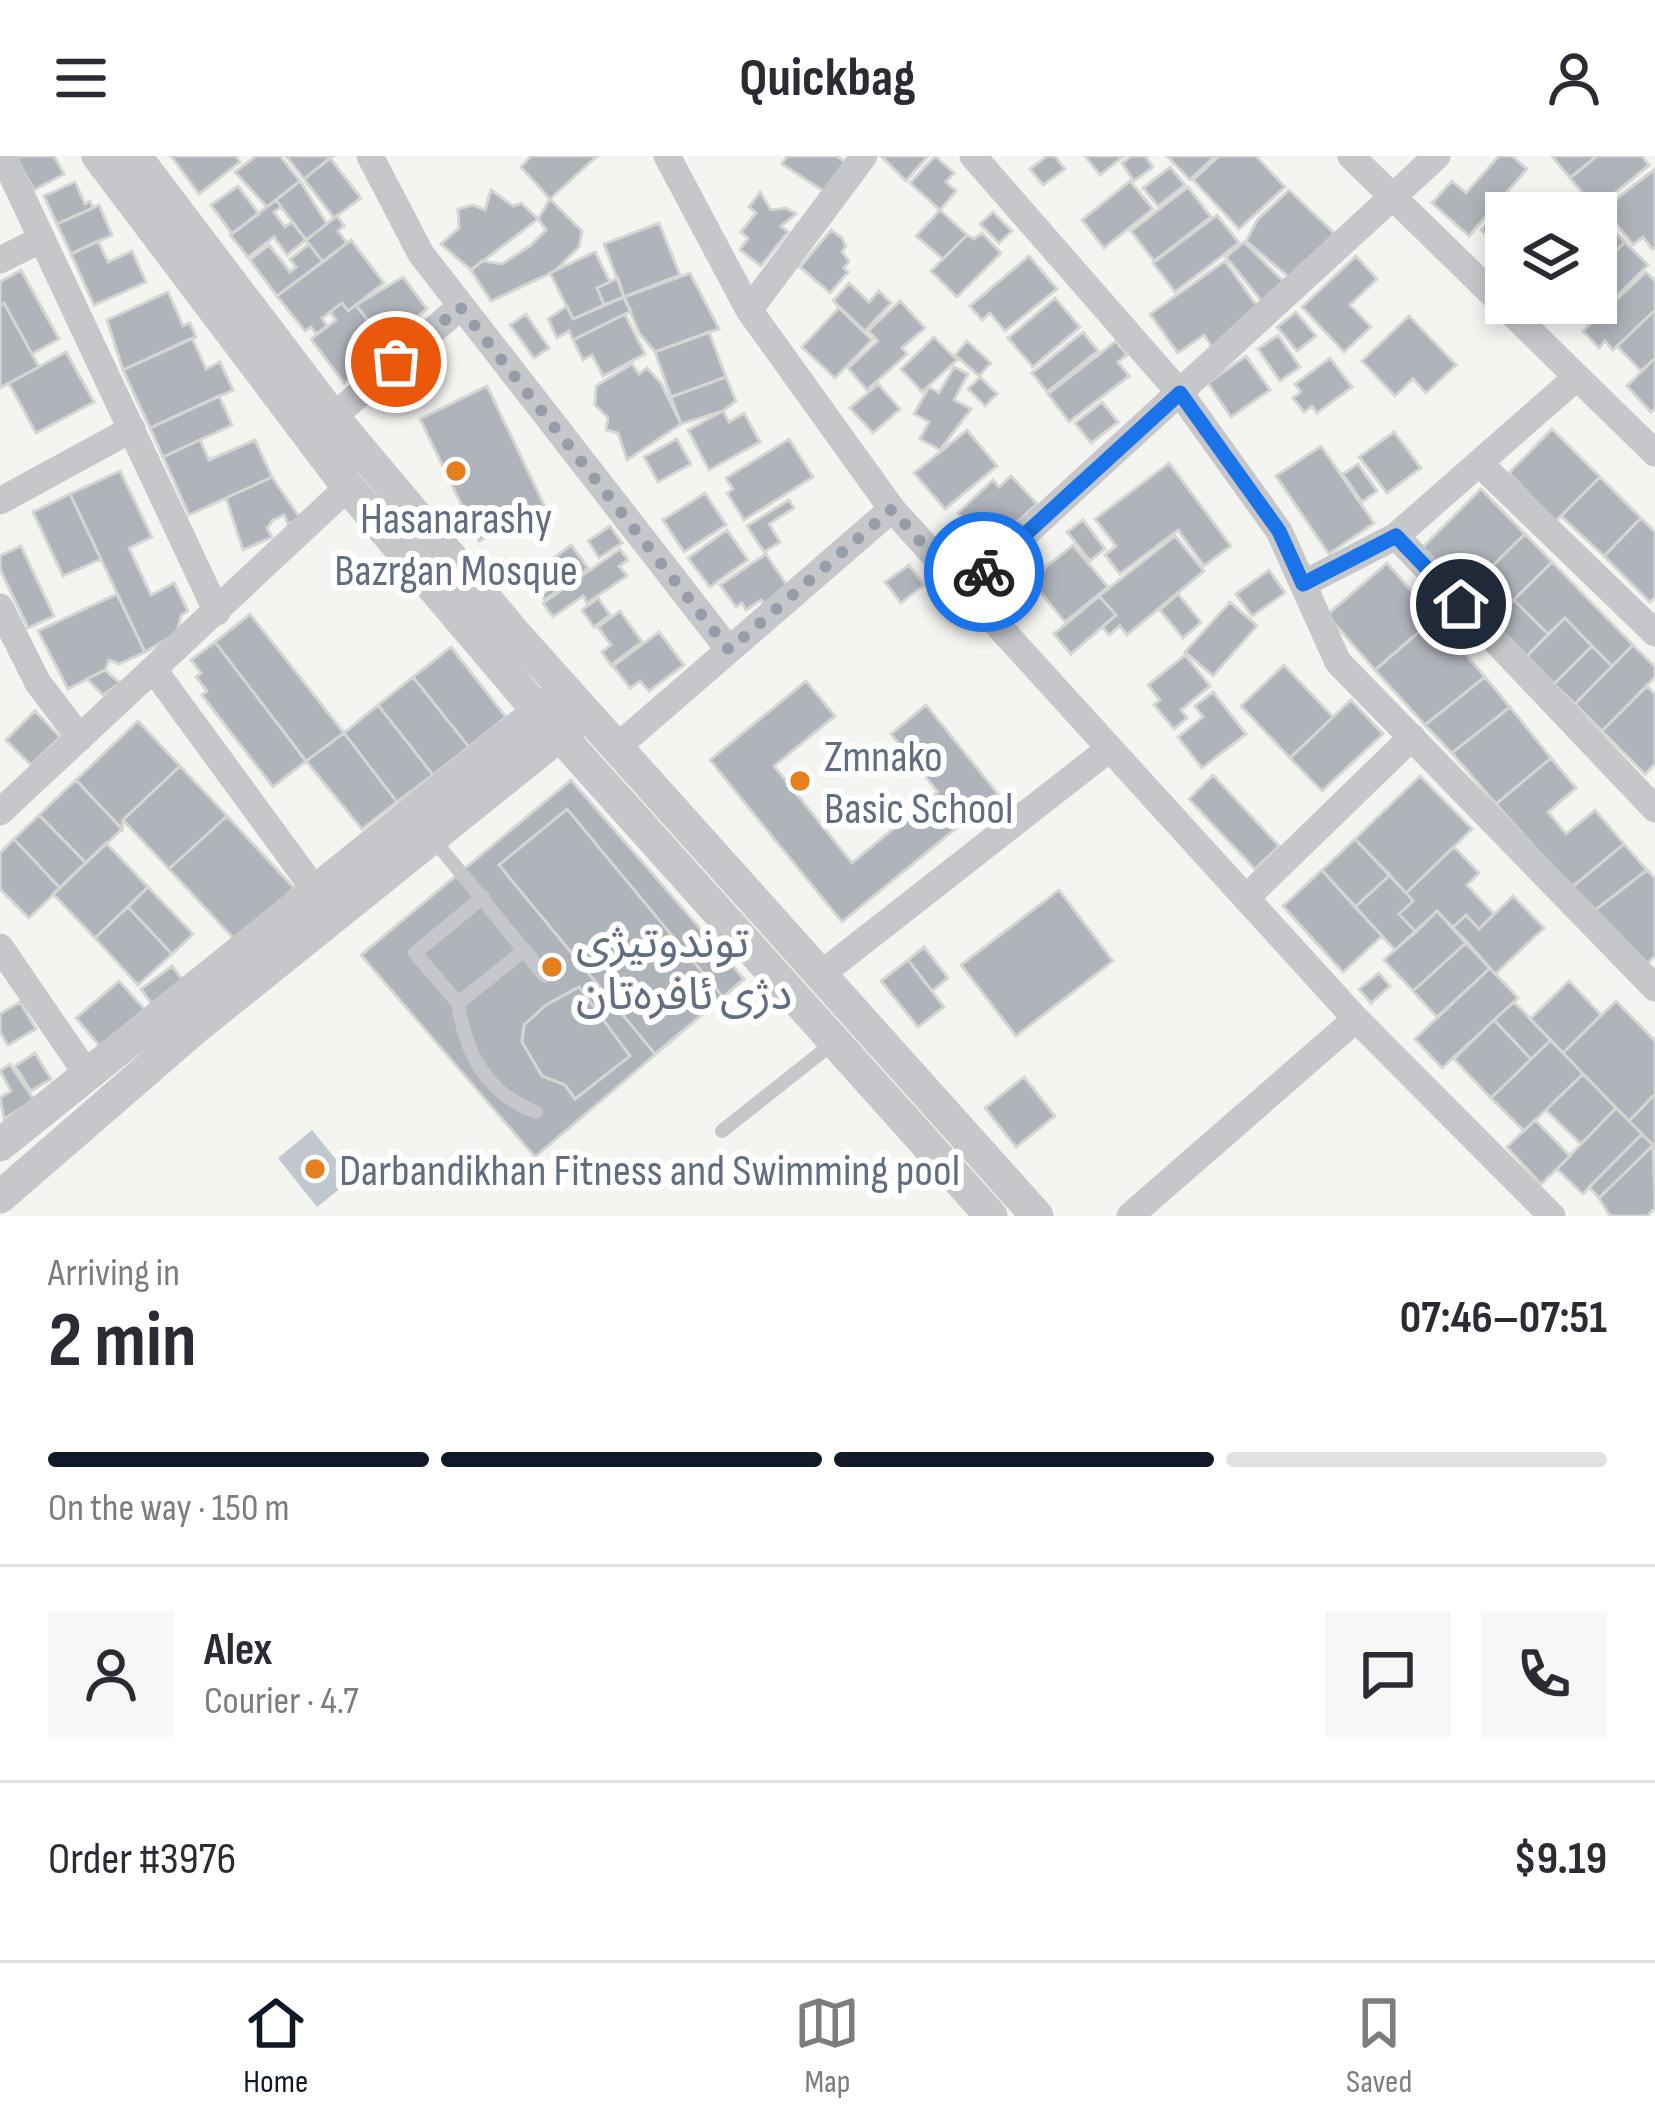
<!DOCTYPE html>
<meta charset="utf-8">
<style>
:root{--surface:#fff;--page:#f7f7f7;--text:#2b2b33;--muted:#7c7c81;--line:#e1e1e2;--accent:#111827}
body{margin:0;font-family:"Sofia Sans Condensed","Noto Sans Arabic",sans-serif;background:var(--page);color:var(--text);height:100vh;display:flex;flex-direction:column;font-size:45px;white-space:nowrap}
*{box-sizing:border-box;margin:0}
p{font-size:39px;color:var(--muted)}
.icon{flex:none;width:66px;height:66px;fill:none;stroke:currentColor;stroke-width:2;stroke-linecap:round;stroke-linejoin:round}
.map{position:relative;height:1060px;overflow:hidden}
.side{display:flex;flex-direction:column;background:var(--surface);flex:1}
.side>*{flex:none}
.tools{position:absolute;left:1485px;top:36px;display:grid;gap:24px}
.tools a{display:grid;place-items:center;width:132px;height:132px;border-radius:0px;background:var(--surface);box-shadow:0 6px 18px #0003;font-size:60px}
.pin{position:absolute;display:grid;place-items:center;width:102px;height:102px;color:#fff;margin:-51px;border:6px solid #fff;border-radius:50%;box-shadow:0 3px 12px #0007}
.courier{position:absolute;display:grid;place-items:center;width:120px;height:120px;margin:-60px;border:9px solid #1a73e8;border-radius:50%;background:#fff;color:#222;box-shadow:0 3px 15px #0007}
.headline em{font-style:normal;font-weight:700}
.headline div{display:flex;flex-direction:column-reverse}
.headline{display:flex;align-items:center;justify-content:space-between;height:204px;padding:0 48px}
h1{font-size:78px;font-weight:700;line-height:90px}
.bar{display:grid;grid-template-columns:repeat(4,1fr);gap:18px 12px;align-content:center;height:144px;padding:0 48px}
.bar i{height:15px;border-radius:9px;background:var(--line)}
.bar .selected{background:var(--accent)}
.bar p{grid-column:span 4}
.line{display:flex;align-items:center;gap:30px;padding:0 48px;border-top:3px solid var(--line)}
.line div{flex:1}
.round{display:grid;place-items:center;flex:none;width:126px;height:126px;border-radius:0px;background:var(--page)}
header{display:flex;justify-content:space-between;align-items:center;height:156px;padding:0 48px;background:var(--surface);font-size:54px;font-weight:700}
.tab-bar{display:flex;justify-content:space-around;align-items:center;height:168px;border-top:3px solid var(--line);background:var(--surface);font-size:33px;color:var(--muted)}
.tab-bar a{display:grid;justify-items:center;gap:6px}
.tab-bar .selected{color:var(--accent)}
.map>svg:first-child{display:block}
</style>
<header><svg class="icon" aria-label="menu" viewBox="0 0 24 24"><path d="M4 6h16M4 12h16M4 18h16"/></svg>Quickbag<svg class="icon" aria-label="person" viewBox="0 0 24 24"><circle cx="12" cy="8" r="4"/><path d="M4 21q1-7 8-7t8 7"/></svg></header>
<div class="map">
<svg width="1655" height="1060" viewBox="0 0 1655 1060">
<rect width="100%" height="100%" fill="#f4f5f1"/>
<path fill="#c0c7ce" d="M312,974L352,1023L317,1051L278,1002Z"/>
<path fill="#afb3ba" stroke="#d5d6d3" stroke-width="3" d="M15,0H54L64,18L34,34Z
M171,0H236L240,6L199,38Z
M256,0H280L300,25L267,51L235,16Z
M286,0H333L304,23Z
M531,0H597L550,43L521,11Z
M787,0H837L849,9L828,38L782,8Z
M881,0H928L906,25Z
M935,0L954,17L946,26L956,35L940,54L910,27Z
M1047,0H1055L1065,13L1043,29L1030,13Z
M1085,0H1124L1100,19Z
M1131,0H1145L1153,11L1134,25L1122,7Z
M1167,0H1215L1190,24Z
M1219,0H1256L1285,31L1239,73L1193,24Z
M1499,0H1512L1527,13L1469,80L1432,47L1452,25L1466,37Z
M1552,0H1597L1570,22Z
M1597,0H1642L1649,9L1596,53L1570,22Z
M330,2L361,42L334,62L304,23Z
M1170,11L1185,29L1158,50L1143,32Z
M1655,13V91L1652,93L1643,81L1633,89L1604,52Z
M300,25L327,68L306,84L276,44Z
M1130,25L1153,53L1104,92L1082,64Z
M75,26L85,48L90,45L93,52L57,68L44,40Z
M238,30L259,58L232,78L211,49Z
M1188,31L1211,61L1154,105L1131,75Z
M491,34L513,50L521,47L538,63L471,114L441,88L459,72L458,53L473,49L485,54Z
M1289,34L1334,77L1296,127L1246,85L1258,63Z
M760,36L771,54L786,52L796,58L781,70L788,76L761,110L740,94L748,82L741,76L756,57L749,51Z
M1514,39L1532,57H1506V98L1481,74Z
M550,43L582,75L579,91L555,115L491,145L471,114L482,105L502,108L530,90L546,74L538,63Z
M276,44L281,51L274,56L285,71L292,66L306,84L287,99L274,81L248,101L230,79Z
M99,49L112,79L71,98L57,68Z
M940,54L967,79L943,103L916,80Z
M993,56L1012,75L999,87L980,68Z
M1595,56L1625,86L1596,115L1594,57Z
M1217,59L1239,87L1175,136L1153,107Z
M337,60L344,70L338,75L347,87L323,106L306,84Z
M659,67L680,119L624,141L604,88Z
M831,74L842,82L846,90L842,96L849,105L844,112L848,116L830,137L800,111Z
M982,77L1001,97L957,141L931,115L967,79L974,83Z
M351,84L384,127L348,155L342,147L322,162L327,170L316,178L311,171L305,175L277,140Z
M98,85L108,106L132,95L146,126L94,149L71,98Z
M1244,86L1288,130L1265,149L1226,101Z
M1625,86L1648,109L1589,168L1578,157L1573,161L1561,149L1596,147V115Z
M309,88L323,106L277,140L250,104L269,89L290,116L296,111L290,103Z
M595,96L610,126L597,132L604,149L573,163L550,117Z
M1029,100L1057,133L1005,175L990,157L982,164L970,150Z
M1356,100L1377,123L1350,149L1371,171L1344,196L1302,151Z
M1225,105L1261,156L1212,191L1204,179L1178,197L1150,158Z
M21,114L59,183L32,198L4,147L0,150V126Z
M1646,116L1655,125V154L1613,194L1605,185L1599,192L1583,175Z
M690,117L719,173L655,196L639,177L624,141Z
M403,121L427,153L402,172L407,179L389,192L356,149Z
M618,122L624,141L604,149L597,132Z
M849,127L869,146L879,135L891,147L865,175L833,145Z
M168,136L183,170L190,167L196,181L123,214L107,164Z
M624,141L631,155L573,184L569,175L557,182L548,163L567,150L573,163Z
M1055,142L1080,171L1033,211L1008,182Z
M900,145L925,172L902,192L907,198L867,234L848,212L878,185L868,175Z
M4,147L39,211L0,232V150Z
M342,147L348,155L356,149L389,192L344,227L311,183L336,164L330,156Z
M839,152L872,184L835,222L802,191Z
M1655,154V202L1641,215L1617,190Z
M1296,156L1316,180L1297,195L1277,171Z
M526,158L549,192L534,202L510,169Z
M625,158L645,198L603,220L592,199L583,204L573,184Z
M1409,160L1456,209L1426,237L1413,223L1395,240L1362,205Z
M709,176L726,221L671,241L655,196Z
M1083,176L1098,195L1047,236L1032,217Z
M1278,179L1300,211L1280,225L1258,193Z
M934,181L957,204L922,236L901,213Z
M192,182L206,213L220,206L233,234L150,272L123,214Z
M967,185L991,207L979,220L955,199Z
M1116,185L1127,199L1118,206L1129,220L1069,266L1048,238Z
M66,196L94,246L36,277L9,227Z
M1246,200L1270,234L1231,261L1208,227Z
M1330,202L1352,231L1317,257L1312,250L1304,256L1293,242L1301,236L1295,228Z
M1655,202V252L1651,256L1627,230Z
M632,208L639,218L647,212L661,227L681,268L627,304L618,277L606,274L608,262L595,249L596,230Z
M954,211L968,218L954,244L971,253L940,294L920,283L929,266L914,258L929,231L939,237Z
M726,221L736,245L723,255L681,268L671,241Z
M980,221L997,238L985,250L968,233Z
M878,228L900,253L873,277L850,252Z
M487,230L546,353L479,385L420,263Z
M219,240L232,269L163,301L150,272Z
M1102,246L1118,266L1091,287L1075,267Z
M723,255L729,266L744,257L760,286L709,314L688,274Z
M1552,273L1600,321L1555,366L1509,317Z
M967,274L997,310L945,353L914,317Z
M1394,276L1421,312L1387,337L1359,301Z
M677,283L691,308L658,326L644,301Z
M789,283L813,321L744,364L727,337L733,333L726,322Z
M200,284L209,304L255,284L272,321L189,359L163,301Z
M1321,290L1374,367L1329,398L1276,320Z
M1169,307L1231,390L1204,410L1178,374L1120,418L1105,399L1116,390L1095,363Z
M1358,308L1377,335L1362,346L1343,318Z
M120,315L152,381L129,392L151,439L174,427L188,455L181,459L177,477L145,496L70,338Z
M1011,320L1037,348L982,398L958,370L964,364L958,357L993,324L999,331Z
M272,321L300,362L288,368L284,359L273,364L267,372L272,381L243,394L226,342Z
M1600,321L1641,362L1604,400L1561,360Z
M1481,333L1525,378L1464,438L1421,393Z
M705,337L726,369L684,396L663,364Z
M70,338L101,403L63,420L33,356Z
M789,344L794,352L769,368L780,386L764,396L747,370Z
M1641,362L1655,376V441L1650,446L1604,400Z
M1083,364L1105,393L1090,405L1067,376Z
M610,370L622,387L599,402L588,385Z
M727,374L748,404L710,431L688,402Z
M1525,378L1552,406L1492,465L1464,438Z
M1175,380L1204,415L1127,479L1120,470L1109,479L1102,471L1116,459L1099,440Z
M571,389L588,412L545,444L541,439L548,434L535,416Z
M1073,389L1108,431L1065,466L1030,424Z
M21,390L54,460L28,472L0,413V400Z
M620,393L628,404L619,410L627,420L587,447L583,440L553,461L543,447Z
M766,398L790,434L766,450L761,444L746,454L742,447L736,451L720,429Z
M1552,406L1633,489L1612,510L1565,462L1548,478L1514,444Z
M1387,407L1435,462L1375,514L1327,459Z
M909,409L924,429L901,447L885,426Z
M1269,414L1285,437L1252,460L1236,438Z
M117,438L145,496L119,508L109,504L105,514L68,533L38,475Z
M1178,438L1201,466L1183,482L1160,454Z
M1099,440L1116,459L1071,498L1054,478Z
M598,442L610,459L594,471L582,454Z
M1514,444L1548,478L1527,500L1492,465Z
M1230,446L1257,470L1213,520L1185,496Z
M620,455L642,486L611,509L602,496L611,489L598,471Z
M250,458L344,577L306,605L215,486Z
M1435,462L1485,521L1425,569L1375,514Z
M1565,462L1592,490L1554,528L1527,500Z
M659,476L684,509L649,535L640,525L630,532L613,510Z
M215,486L306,605L273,631L202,539L207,535L196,521L201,517L191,504Z
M1633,489L1655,511V521L1602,575L1575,548Z
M1592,490L1612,510L1575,548L1554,528Z
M451,491L506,561L469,591L413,521Z
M1185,499L1210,530L1181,554L1187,562L1174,573L1154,549L1160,544L1148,529Z
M1284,509L1333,561L1290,602L1241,550Z
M105,514L120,527L103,539L87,523Z
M413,521L469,591L433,619L378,549Z
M1485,521L1510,551L1452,597L1425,569Z
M806,525L835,560L774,610L852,707L938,636L891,578L926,549L998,638L842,766L710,604Z
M1647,530L1655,538V608L1645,618L1602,575Z
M1213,536L1246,578L1202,612L1178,581L1203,561L1195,550Z
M1351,544L1383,578L1322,635L1290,602Z
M378,549L433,619L397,646L344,577Z
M1510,551L1551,602L1496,648L1452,597Z
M35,555L60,581L31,609L6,584Z
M138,565L180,610L123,664L122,673L76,624Z
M344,577L397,646L362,673L306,605Z
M1551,602L1576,632L1548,656L1566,678L1595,654L1624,688L1571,732L1496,648Z
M180,610L227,660L169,713L123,664Z
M1213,619L1279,690L1255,713L1189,643Z
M1420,620L1472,673L1406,737L1355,683Z
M76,624L122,673L86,707L39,659Z
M571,624L744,823L535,1001L361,799Z
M567,653L723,841L655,898L499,709Z
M39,659L86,707L60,732L14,683Z
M227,660L294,732L236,785L169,713Z
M14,683L60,732L29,762L0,733V697Z
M1355,683L1390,719L1355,751L1322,714Z
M106,687L148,731L95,782L53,738Z
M1624,688L1647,714L1594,755L1571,732Z
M1454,691L1479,717L1467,729L1494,758L1479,773L1466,759L1452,772L1437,755L1416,776L1399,758L1413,745L1406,737Z
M1322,714L1382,780L1343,816L1283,750Z
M1647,714L1655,722V800L1647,808L1594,755Z
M1390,719L1413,745L1399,758L1416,776L1395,794L1355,751Z
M148,731L193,778L172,798L128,751Z
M1059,734L1113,805L1016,880L961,809Z
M1513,740L1544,772L1495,818L1452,772L1466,759L1479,773Z
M128,751L172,798L138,829L95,782Z
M1437,755L1467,786L1413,835L1384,804Z
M1467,786L1490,812L1437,861L1413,835Z
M924,791L948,822L932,835L908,804Z
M908,804L944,851L918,871L881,825Z
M172,810L185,827L154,851L141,833Z
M1490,812L1518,842L1442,912L1415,883Z
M1379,817L1390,830L1371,847L1359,833Z
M119,825L147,856L103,894L76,862Z
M1569,825L1601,859L1563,897L1530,863Z
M579,831L630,900L575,943L565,929L542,920L522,886L524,869L546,849Z
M1616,845L1655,885V938L1629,965L1563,897Z
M20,846L36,873L8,889L0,876V858Z
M1514,846L1551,884L1531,903L1494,864Z
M1494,864L1531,903L1491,942L1454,903Z
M1551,884L1583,918L1524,975L1491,942Z
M35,897L51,923L31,935L15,910Z
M10,908L34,944L4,963L0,942L11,935L0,915Z
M1583,918L1616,952L1581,988L1546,954Z
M1024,921L1055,960L1016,991L985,952Z
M1655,938V991L1629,965Z
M1616,952L1642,978L1583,1038L1557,1013Z
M1535,964L1570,1000L1541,1028L1507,991Z
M1642,978L1653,989L1599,1042L1589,1031Z
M1653,989L1655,1052L1647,1060H1610L1599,1042Z"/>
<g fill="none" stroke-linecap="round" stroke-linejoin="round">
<path stroke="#c5c7cb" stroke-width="14" d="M434,684L545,820
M483,741L415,797L458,847L525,794
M458,847C465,897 486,937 536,956
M722,975L832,888"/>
<path stroke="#c5c7cb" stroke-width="27" d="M3,0L217,456
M370,0L421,98L729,494
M667,0L749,154L892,353L1356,863L1552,1060
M973,0L1180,237L1279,375L1338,506L1655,832
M1351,0L1655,297
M0,104L42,83
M749,154L864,0
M333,261L460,151
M1479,307L1655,477
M0,345L132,273
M1396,380L1655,653
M1303,428L1396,380L1577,221
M963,435L1437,0
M0,451L38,527L80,582
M154,514L315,734
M616,592L892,353
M0,656L348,331
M1247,741L1412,581
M0,791L85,915
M820,819L1109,593
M1130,1060L1356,863"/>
<path stroke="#c5c7cb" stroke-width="33" d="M98,0L348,331L538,555L991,1060
M135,0L333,261L516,479L1037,1060
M0,989L554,543
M0,1041L194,873L577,565"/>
</g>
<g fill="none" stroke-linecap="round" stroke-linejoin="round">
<path stroke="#969da9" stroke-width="12" stroke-dasharray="0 21.6" d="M396,206L460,151L729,494L892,353L963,435L984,416"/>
<path stroke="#1a73e8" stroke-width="15" d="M984,416L1180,237L1279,375L1303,428L1396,380L1461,448"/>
</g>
<g fill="#e67f20" stroke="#fff" stroke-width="4.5">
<circle cx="456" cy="315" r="12"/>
<circle cx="800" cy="625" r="12"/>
<circle cx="552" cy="811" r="12"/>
<circle cx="315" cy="1013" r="12"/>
</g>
<g text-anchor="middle" stroke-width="12" stroke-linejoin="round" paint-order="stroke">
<g font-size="45" fill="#636d82" stroke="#fff" text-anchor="start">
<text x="456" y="377" text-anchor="middle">Hasanarashy<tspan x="456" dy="52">Bazrgan Mosque</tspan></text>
<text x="824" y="615">Zmnako<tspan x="824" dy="52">Basic School</tspan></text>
<text x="576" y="801">توندوتیژی<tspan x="576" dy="52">دژی ئافرەتان</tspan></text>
<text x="339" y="1029">Darbandikhan Fitness and Swimming pool</text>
</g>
</g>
</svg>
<div class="tools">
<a><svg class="icon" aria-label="layers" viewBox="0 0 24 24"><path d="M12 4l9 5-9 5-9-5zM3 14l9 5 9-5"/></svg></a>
</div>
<div class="pin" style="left:396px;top:206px;background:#ea580c"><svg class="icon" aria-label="bag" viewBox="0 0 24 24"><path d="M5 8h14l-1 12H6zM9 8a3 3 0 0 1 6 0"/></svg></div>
<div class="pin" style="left:1461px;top:448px;background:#1f2937"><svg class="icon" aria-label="home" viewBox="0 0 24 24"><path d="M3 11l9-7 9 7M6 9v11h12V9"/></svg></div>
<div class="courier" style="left:984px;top:416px"><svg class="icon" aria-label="bike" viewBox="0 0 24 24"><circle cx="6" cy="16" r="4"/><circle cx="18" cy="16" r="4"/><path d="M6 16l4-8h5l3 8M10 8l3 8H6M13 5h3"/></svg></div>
</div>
<section class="side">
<div class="headline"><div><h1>2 min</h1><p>Arriving in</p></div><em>07:46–07:51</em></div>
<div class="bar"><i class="selected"></i><i class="selected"></i><i class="selected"></i><i></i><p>On the way · 150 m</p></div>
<div class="line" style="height:216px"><a class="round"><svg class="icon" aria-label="person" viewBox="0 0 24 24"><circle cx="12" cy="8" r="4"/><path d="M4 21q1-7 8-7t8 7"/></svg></a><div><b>Alex</b><p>Courier · 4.7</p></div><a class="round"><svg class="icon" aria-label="chat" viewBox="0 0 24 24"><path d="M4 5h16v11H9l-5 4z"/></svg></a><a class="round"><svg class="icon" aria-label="phone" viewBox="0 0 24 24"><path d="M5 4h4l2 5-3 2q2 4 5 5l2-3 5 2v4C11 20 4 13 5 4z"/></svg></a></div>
<div class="line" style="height:156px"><div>Order #3976</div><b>$9.19</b></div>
</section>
<nav class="tab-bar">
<a class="selected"><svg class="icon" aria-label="home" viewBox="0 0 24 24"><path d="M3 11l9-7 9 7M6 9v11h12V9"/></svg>Home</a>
<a><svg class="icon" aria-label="map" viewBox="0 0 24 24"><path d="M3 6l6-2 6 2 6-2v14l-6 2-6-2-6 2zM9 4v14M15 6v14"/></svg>Map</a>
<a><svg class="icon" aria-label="saved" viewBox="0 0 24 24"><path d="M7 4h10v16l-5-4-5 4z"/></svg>Saved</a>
</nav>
